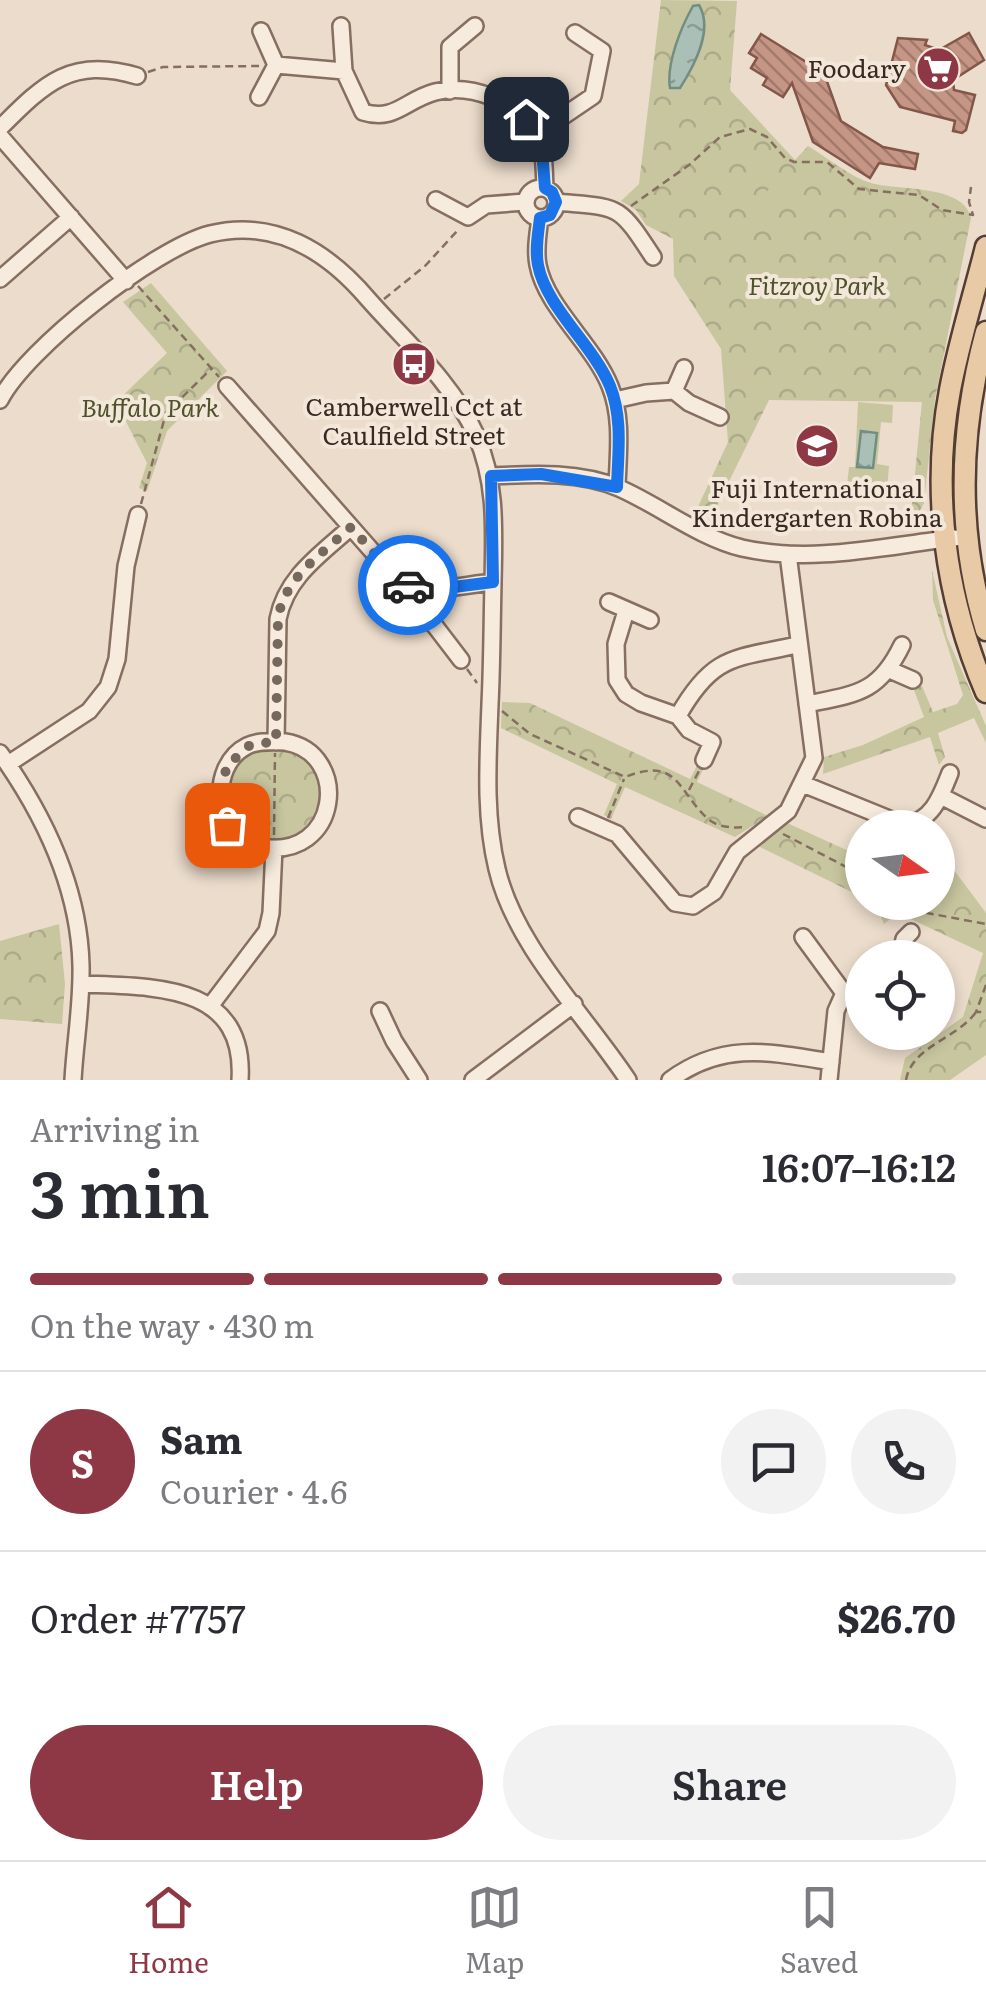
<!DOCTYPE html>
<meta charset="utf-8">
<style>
:root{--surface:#fff;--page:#f2f2f3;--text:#2b2b33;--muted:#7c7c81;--line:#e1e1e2;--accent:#8e3745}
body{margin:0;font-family:Literata,serif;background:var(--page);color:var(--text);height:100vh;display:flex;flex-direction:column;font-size:38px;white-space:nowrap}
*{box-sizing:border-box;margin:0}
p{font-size:32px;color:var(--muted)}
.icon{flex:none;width:55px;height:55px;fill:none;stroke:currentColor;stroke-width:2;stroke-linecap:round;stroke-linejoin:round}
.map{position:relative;height:1080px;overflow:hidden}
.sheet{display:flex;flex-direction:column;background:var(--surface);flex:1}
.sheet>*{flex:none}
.needle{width:65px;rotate:104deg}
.buttons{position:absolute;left:845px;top:810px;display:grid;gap:20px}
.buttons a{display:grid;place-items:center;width:110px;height:110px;border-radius:50%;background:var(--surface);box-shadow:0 5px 15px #0003;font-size:50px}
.pin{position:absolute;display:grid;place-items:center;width:85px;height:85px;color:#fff;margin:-42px;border-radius:20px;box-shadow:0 5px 15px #0006}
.courier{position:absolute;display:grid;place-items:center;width:100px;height:100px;margin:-50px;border:8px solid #1a73e8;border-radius:50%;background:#fff;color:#222;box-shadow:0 2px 12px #0007}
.summary em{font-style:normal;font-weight:600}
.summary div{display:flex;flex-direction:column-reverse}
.summary{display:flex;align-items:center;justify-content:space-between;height:170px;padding:0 30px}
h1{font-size:65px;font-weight:600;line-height:75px}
.bar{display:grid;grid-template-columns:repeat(4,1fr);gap:15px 10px;align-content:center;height:120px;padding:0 30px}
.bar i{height:12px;border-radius:8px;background:var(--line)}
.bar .active{background:var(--accent)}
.bar p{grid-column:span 4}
.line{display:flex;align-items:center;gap:25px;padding:0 30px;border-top:2px solid var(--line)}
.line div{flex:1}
.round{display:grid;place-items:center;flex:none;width:105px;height:105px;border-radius:52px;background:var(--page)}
.cta{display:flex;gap:20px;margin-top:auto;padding:20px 30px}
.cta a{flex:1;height:115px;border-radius:60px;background:var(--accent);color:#fff;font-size:40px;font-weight:600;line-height:115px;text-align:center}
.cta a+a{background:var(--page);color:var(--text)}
.menu{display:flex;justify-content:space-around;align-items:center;height:140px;border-top:2px solid var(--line);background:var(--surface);font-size:28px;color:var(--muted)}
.menu a{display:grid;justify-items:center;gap:5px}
.menu .active{color:var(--accent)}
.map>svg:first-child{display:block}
</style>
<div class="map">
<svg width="986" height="1080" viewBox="0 0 986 1080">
<defs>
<pattern id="park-crowns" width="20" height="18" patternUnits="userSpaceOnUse" patternTransform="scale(2.5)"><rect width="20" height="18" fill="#c8c69f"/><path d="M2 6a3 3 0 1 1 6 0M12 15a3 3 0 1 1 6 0" fill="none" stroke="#adaa89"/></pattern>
<pattern id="water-ripples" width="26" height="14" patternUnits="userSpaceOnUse" patternTransform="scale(2.5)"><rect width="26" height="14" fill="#aac0b6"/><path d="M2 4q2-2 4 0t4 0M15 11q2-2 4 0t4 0" fill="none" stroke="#8b9c94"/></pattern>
<pattern id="building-back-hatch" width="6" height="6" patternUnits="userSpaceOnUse" patternTransform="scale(2.5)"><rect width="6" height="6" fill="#c59585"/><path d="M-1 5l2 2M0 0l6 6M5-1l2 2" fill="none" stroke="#a17a6c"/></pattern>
</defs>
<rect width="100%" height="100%" fill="#ebdccb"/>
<path fill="url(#park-crowns)" d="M661,0L737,1L730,90L795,160L808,146C828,158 850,177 871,183C899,191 964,184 971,218L935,399L924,503L919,512L911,514L922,402L769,400L711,518L696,511L728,442L721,349L674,276L673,239L646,225L636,210L621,201L639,184Z
M151,283L227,371L167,431L147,491L139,488L147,463L116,402L167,353L123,302Z
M932,570L947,637L986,726V743L974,718L938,733L945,757L939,765L930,737L823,774L824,757L863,745L924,717L914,690L922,686L933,712L957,704L963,695L933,600Z
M502,702L530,703L690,779L699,762L705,765L697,782L768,816L735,837L625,787L611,819L604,815L617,784L501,728Z
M295,746L322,773L323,812L300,841L248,840L225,808L233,770L251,747Z
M787,823L862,857V897L756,845Z
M944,847L953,851L948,862L986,913V1055L950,1080H900L905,1058L963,1017L983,953L898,913L884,924L875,903L938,902V862Z
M59,924L65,984L62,1024L0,1019V941Z"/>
<path fill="#c8c69f" d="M777,175L792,184L778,206L764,197Z
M858,402L893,405L892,423L881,422L877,464L889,466L887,490L847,486L849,467H855Z"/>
<path fill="url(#water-ripples)" stroke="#728e82" stroke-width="2.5" d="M699,5C714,30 694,66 680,88H670C666,64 681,27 693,6Z
M861,431L877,433L873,468L857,467Z"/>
<path fill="url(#building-back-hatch)" stroke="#825649" stroke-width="2.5" d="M969,33L984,60L953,80L954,90L975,95L966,130L962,133L953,131L955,121L900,107L886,85L898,38L927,40L925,45L939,50Z
M761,34L824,73L841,121L883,147L918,154L915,169L879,163L870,178L813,142L792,83L783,97L763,85L767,78L751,68L757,58L749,53Z"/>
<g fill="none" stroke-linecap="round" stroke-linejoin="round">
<defs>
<path id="minor" d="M341,26L344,71L363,112C395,122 405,100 435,92C470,83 520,101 537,134C545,149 544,171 545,188
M276,65L344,71
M450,91V47L475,26
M259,97L276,65L261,31
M0,128C44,84 71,56 137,76
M537,134L593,96L602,51L575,33
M0,136L126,281
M526 203a15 15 0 1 1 30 0a15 15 0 1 1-30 0Z
M436,200L468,217L486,205L525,202
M556,202C620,208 617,202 653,257
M540,218C538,234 535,250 538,265C546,307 593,344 610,386C623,418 618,454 617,487
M0,279L71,217
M227,386L394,576C425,598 458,585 493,582
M674,391L684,368
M0,400C26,349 155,248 210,234C275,218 328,252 368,299C405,341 453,383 476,435C497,483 494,531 493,583C492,623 492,664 490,704C488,759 484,815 497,869C515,946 585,1015 628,1080
M615,400L646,393L674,391L689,403L720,417
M491,476C532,474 579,471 619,488C660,506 698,537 742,548C813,564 884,546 955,538
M415,588L417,609L435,626L461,660
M609,602L650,620
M626,611L616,644L617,680L626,694L641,703L678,716L689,730L712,742L704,760
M890,670L913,680
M807,704C857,694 879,693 902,645
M678,716C713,654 734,659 797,645
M276,742L278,619C286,577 321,554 351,527
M285,742C351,752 341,861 260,847C214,839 207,766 247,746C259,740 273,742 285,742Z
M0,753C44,815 79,888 81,965C82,1004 75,1042 73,1080
M8,764L89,711L108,687L117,659L126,566L138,515
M803,784L904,825C932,822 941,796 950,773
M941,796L986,819
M578,817L617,834L675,903L693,906L714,892L737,852L788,811L814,758L788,554
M803,937L844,993
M900,958L904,939L911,932
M81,984C151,987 246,982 240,1080
M211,1005L267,931L271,913L274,848
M380,1011L394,1041L419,1080
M473,1080L574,1004
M670,1080C723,1041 770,1052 831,1062
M829,1080L836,1011L844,993"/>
<path id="major" d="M986,247C974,295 959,342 950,390C931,491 945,597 986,692
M986,332C959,431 956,531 986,630"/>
</defs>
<use href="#minor" stroke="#866e60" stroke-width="20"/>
<use href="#major" stroke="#543e34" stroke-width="25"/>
<path stroke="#866e60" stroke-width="2.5" stroke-dasharray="8 5" stroke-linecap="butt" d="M148,72L163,67L259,66
M631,206L689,165L720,137L750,129L767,137L785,158L794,162H827L859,189L919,195L942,210L973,215L969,202L971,187
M138,286L219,377
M384,299L425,266L458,230
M141,504L166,413L212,368
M467,669L477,683
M502,711L530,734L625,777C679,756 677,791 708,819C719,828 734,828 747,827
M689,790L699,771
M608,818L624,779
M783,834L854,871L862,881
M274,835L275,753
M902,902L927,913L986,924
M986,985L976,1012H986
M906,1080C912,1046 957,1039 976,1012"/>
<use href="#minor" stroke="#f6ebdd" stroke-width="15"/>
<use href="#major" stroke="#e9caa7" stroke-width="20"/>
</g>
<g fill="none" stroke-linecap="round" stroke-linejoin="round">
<path stroke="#77685d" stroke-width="10" stroke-dasharray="0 18" d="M227,825L222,805L226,767L251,744L276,742L278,618C285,577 322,554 351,527L394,576L408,585"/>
<path stroke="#1a73e8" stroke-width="12" d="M408,585L438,589L493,582L491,476L541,474L617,487C618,454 623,418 610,386C593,345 546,307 538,265C535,250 538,234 540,218L550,215L556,202L552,192L545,188L542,150L537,134L526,119"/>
</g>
<defs>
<symbol id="supermarket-disc" viewBox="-11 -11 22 22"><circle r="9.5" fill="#8e3745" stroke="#f3e7d9"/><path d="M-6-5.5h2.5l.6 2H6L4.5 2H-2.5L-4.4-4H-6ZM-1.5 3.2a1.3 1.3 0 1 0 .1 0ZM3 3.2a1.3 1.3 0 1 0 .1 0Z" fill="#fff"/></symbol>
<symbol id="bus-disc" viewBox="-11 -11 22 22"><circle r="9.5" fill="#8e3745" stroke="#f3e7d9"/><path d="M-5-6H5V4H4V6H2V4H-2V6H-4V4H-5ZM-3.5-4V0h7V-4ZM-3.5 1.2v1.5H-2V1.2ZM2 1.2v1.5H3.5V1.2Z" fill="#fff"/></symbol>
<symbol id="school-disc" viewBox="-11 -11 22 22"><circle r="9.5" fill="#8e3745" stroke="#f3e7d9"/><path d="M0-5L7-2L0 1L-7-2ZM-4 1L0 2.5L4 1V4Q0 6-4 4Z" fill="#fff"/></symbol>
</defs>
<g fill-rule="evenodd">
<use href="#supermarket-disc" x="913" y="44" width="50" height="50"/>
<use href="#bus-disc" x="389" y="339" width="50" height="50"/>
<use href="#school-disc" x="792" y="421" width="50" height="50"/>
</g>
<g text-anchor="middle" stroke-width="8" stroke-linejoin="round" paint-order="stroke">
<g font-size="25" fill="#382922" stroke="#f3e7d9">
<text x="906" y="78" text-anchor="end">Foodary</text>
<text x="414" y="416">Camberwell Cct at<tspan x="414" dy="29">Caulfield Street</tspan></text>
<text x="817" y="498">Fuji International<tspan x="817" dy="29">Kindergarten Robina</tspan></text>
</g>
<g font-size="25" font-style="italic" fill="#4e522b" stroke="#f3e7d9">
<text x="817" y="295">Fitzroy Park</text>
<text x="150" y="417">Buffalo Park</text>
</g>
</g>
</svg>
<div class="buttons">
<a><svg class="needle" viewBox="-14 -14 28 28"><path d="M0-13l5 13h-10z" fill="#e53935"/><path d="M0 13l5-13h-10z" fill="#7c7c81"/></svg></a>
<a><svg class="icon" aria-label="locate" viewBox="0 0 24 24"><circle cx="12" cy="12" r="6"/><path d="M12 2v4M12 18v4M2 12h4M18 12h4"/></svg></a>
</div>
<div class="pin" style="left:227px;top:825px;background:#ea580c"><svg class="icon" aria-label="bag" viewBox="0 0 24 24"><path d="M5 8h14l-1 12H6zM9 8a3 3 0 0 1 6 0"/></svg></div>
<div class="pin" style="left:526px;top:119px;background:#1f2937"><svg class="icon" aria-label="home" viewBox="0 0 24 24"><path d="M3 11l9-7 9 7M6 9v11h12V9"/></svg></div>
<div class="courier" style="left:408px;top:585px"><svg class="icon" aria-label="car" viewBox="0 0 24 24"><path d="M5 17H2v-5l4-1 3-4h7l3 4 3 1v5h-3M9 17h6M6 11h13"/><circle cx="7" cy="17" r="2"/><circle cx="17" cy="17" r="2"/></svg></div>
</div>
<section class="sheet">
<div class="summary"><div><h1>3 min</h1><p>Arriving in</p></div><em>16:07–16:12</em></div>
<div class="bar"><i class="active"></i><i class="active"></i><i class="active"></i><i></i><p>On the way · 430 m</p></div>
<div class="line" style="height:180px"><b class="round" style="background:var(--accent);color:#fff">S</b><div><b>Sam</b><p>Courier · 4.6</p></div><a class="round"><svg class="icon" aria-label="chat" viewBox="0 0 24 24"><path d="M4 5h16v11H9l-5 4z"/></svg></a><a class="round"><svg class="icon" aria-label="phone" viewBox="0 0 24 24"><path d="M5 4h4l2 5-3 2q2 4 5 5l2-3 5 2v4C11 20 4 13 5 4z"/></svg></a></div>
<div class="line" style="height:130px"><div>Order #7757</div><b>$26.70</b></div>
<div class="cta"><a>Help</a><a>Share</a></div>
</section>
<nav class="menu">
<a class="active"><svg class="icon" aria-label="home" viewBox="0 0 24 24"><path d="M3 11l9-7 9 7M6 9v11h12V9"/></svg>Home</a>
<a><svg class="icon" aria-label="map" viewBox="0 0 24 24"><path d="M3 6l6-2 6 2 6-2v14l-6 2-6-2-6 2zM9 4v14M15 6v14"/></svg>Map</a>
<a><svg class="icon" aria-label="saved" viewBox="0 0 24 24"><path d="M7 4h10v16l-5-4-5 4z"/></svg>Saved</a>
</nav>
